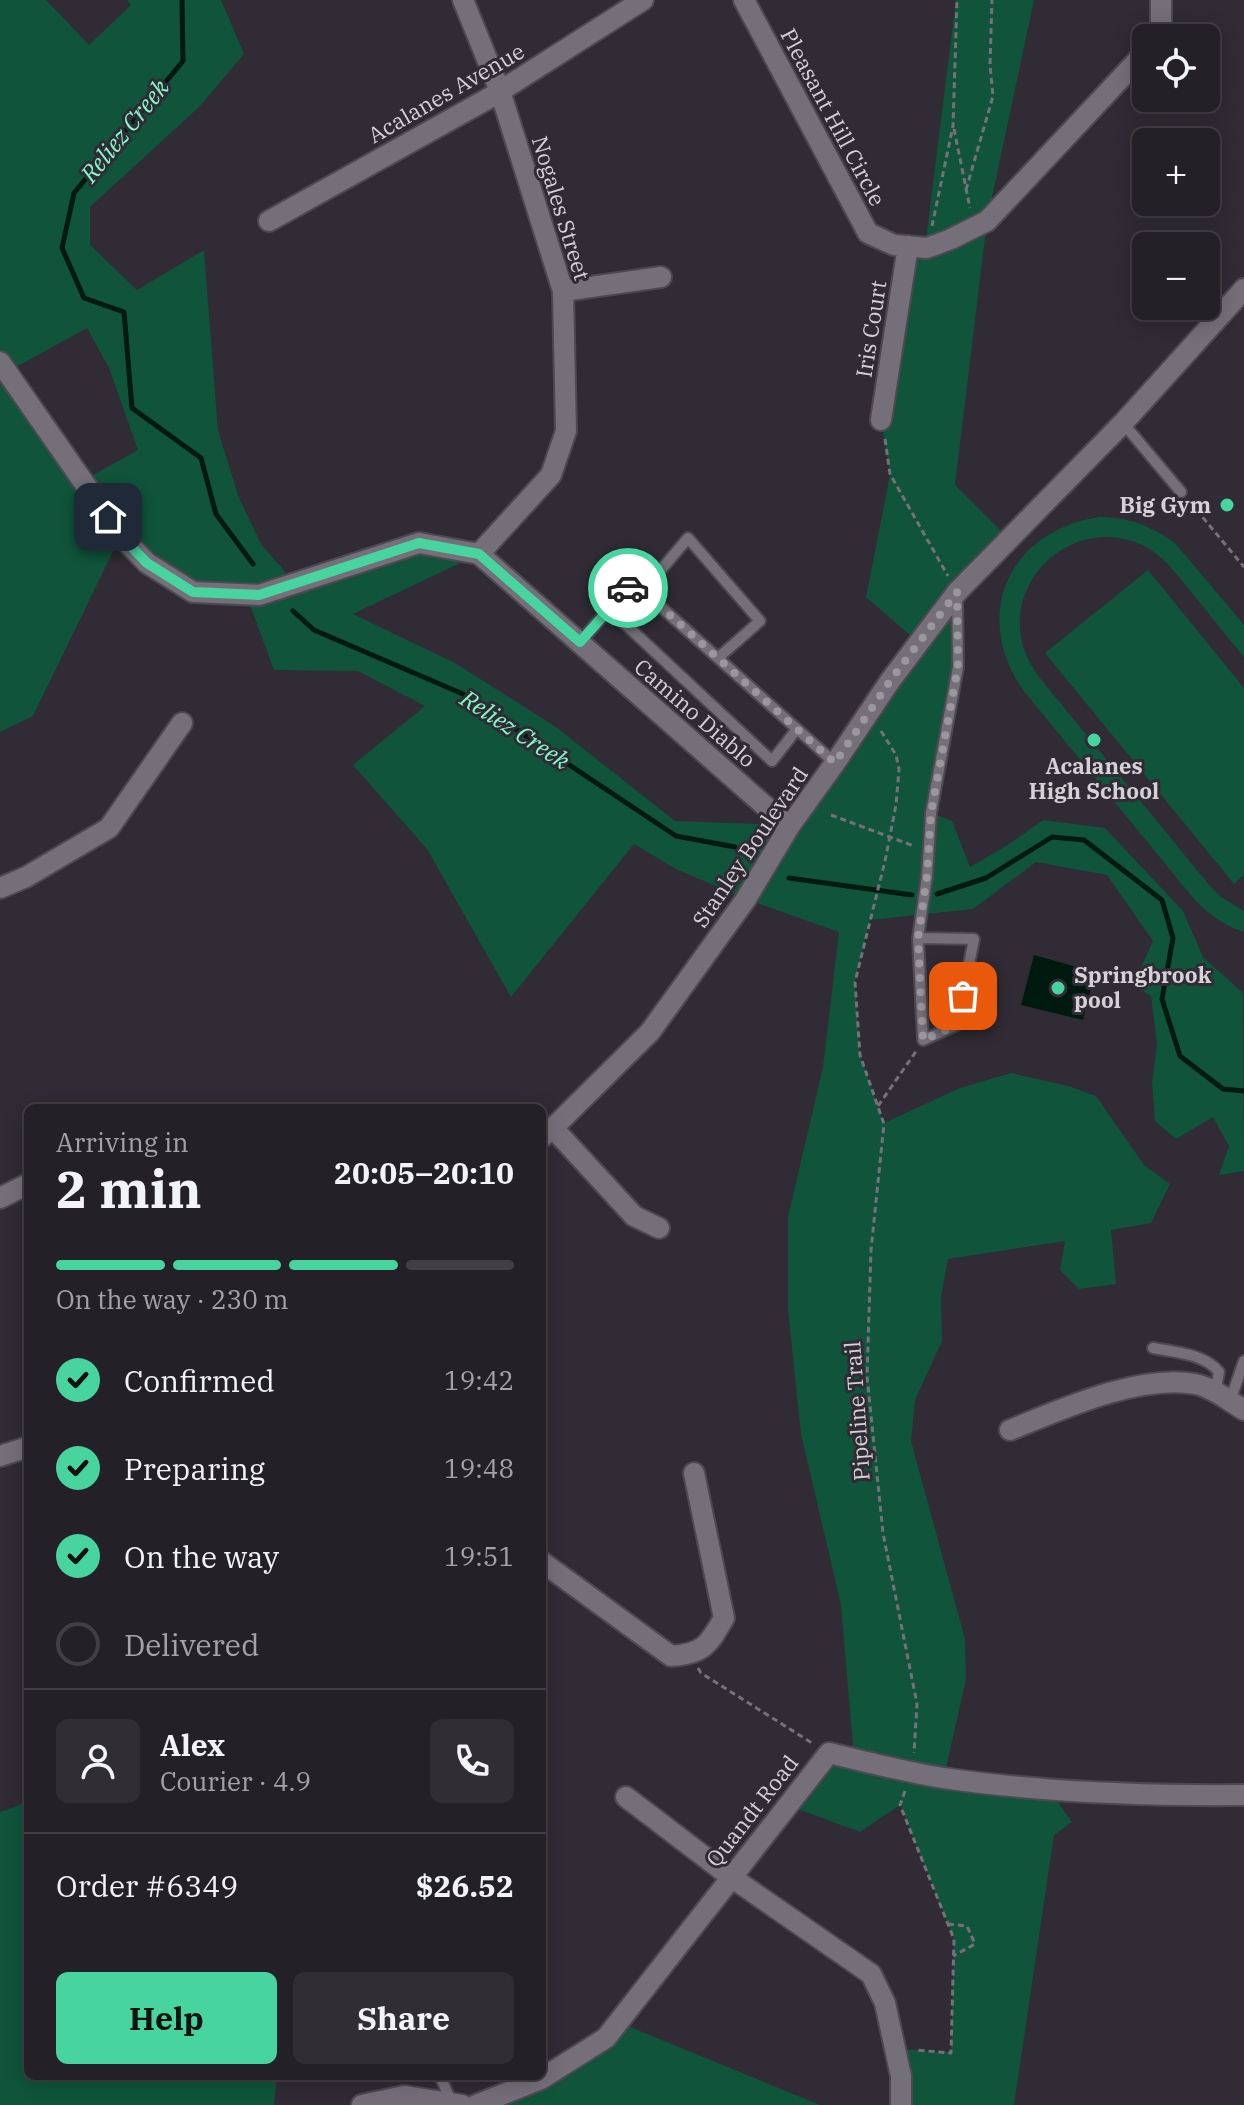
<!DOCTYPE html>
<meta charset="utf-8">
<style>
:root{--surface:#242027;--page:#302d33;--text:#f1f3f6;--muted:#a3a3a7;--line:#413e44;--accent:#47d49e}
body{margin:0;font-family:"IBM Plex Serif",serif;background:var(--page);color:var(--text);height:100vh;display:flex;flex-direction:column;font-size:30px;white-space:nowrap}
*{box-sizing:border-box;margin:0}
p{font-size:26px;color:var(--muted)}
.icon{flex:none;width:44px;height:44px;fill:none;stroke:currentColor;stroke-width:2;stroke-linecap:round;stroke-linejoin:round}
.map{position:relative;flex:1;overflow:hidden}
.details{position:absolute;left:24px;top:1104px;width:522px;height:976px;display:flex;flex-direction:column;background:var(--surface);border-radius:12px;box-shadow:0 4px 20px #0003,0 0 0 2px var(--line)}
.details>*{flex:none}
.tools{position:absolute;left:1132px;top:24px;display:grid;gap:16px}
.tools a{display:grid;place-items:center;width:88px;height:88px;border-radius:12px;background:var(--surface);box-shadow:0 4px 20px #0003,0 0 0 2px var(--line);font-size:40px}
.pin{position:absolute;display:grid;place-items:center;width:68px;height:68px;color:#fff;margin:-34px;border-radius:16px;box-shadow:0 4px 12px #0006}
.courier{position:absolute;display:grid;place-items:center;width:80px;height:80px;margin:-40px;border:6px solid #47d49e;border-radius:50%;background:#fff;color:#222;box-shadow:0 2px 10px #0007}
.headline em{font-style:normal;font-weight:700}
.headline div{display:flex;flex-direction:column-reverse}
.headline{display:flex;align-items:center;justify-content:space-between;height:136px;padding:0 32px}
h1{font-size:52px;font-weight:700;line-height:60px}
.bar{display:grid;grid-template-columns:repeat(4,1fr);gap:12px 8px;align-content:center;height:96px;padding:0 32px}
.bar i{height:10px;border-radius:6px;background:var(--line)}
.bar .selected{background:var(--accent)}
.bar p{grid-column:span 4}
.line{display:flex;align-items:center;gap:20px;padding:0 32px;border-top:2px solid var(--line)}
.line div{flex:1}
.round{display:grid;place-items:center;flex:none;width:84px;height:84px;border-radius:12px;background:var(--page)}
ol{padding:0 32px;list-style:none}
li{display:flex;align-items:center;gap:24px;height:88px}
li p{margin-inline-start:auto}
li .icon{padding:8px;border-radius:50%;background:var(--accent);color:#111;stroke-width:4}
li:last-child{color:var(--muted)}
li i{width:44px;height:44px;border:4px solid var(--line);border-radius:50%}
.cta{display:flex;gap:16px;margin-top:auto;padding:16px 32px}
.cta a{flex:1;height:92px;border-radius:12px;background:var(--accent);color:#111;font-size:32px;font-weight:700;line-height:92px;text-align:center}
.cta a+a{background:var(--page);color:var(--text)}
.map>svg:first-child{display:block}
</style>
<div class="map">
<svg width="1244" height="2105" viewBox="0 0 1244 2105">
<rect width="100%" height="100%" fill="#302b34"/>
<path fill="#0f543b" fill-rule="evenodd" d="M0,0H46L89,45L131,5L127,0H221L244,54L199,107L90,207V245L137,290L204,250L218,431L239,498L261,544L295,583L419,543L479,554L353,614L455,663L556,727L675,821L787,825L919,643L866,597L890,475L881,420L908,246L925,247L956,0H1034L987,221L955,485L1008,538L957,592L958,667L931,813L952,821L970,867L1009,844L1043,820L1105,828L1183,911L1203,957L1243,993L1244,1171L1219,1175L1229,1146L1213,1117L1176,1139L1155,1121L1152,1082L1157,1044L1151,996L1133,985L1153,941L1107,875L1036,862L973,909L870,920L855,982L860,1055L884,1123L960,1088L1011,1073L1068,1086L1096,1096L1144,1165L1170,1184L1151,1223L1111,1230L1116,1284L1079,1289L1060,1270L1065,1241L948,1259L941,1297L942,1341L915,1400L911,1441L965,1639L966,1679L944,1777L1048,1788L1072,1822L1054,1835L1014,2105H901L895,2049L951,2052L954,1939L900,1805L860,1832L787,1805L829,1753L854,1758L841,1605L801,1434L788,1310V1217L823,1067L839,932L746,899L676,869L634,844L511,997L427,849L353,765L425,706L358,671L274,670L246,594L193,592L120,537L33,716L0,732ZM87,328L109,368L138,450L82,481L7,372Z
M1099,517C1129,517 1151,526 1175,543L1244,625V657C1228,638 1213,619 1197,599C1180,579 1165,555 1140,544C1083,519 1018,564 1020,626C1020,645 1028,661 1039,677L1210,886L1221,897L1244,911V932C1224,926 1209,914 1194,899L1023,690C971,614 1009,531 1099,517Z
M1148,570L1244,688V875L1234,884L1045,653Z
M28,1802V2076H277L274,2105H0V1812Z
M618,2022L820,2105H506L515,2089Z"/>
<path fill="#001a0f" d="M1034,955L1095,972L1083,1020L1021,1005Z"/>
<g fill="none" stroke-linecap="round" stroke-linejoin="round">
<path stroke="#001a0f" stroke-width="5" d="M182,0L183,61L74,193L62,248L84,298L124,312L132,408L201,458L216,514L253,564
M293,611L314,630L463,694L676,836L735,847
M789,878L912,895
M937,894L986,878L1052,837L1084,840L1162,900L1173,938L1162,999L1180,1056L1223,1089L1244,1091"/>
<defs>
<path id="lane" d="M1123,423L1181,492
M643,591L688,538L760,621L718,658
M609,609L772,761L797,729
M580,642L633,582L835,763
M918,938L974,939L957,1025L923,1040L918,938L927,876L931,813L958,667L957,594
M1153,1348C1175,1352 1205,1354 1219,1372L1215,1393
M1230,1401L1244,1361
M440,2076L452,2103"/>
<path id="street" d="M463,0L500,91L563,291L566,431L551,475L479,554
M744,0L868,233L894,245L927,248L951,239L987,221L1138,60L1146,49
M1153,38L1161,26V0
M269,221L491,97L643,0
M563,291L661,277
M881,420L908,246
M0,888L26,877L109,828L182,723
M553,1128L634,1216L659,1228
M0,1198L28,1184
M1010,1430C1062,1409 1139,1374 1195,1384C1212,1387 1229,1401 1244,1410
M542,1562L671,1656C704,1654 709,1644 724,1618L694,1473
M626,1797L731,1877L871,1974L885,2003L901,2076V2105
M362,2105L404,2096L462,2105
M476,2105L541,2079L606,2038L829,1753C867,1762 905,1772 943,1778C1040,1792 1146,1796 1244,1795"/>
<path id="secondary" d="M0,362L121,536L147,563L193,592L259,595L419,543L479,554L789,827
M542,1137L553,1128L650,1032L746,899L789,827L835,763L890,681L957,592L1123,423L1244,289
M0,1456L28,1447"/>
</defs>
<use href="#lane" stroke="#4d4950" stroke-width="14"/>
<use href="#street" stroke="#4d4950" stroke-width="24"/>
<use href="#secondary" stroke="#4d4950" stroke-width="24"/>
<path stroke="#767179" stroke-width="3" stroke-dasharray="6 4" stroke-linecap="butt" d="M954,129L970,208
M966,190L993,96L990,65L992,0
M932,226L953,126L957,0
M885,439L890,474L948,576
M1190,502L1244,567
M881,731L896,755L899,769L896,805L885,861L855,982L860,1055L884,1124L871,1250L867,1376L883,1533L917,1704L914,1753
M831,815L914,846
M878,1106L917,1050
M698,1668L701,1673L812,1743
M905,1791L900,1805L954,1939L951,2053L915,2050
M948,1924L967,1926L975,1944L953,1956"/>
<use href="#lane" stroke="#756f79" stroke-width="10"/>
<use href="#street" stroke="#756f79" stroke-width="20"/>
<use href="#secondary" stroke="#756f79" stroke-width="20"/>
</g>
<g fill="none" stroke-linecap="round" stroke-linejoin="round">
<path stroke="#9b979e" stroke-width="8" stroke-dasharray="0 14.4" d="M628,588L633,582L835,763L890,681L957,592L958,667L931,813L927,876L918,938L923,1040L957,1025L963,996"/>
<path stroke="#47d49e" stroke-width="10" d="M108,517L121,536L147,563L193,592L259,595L419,543L479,554L580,642L628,588"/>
</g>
<g fill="#47d49e" stroke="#302b34" stroke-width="3">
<circle cx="1227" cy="505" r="8"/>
<circle cx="1094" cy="740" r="8"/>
<circle cx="1058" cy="988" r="8"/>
</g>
<g text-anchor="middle" stroke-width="6" stroke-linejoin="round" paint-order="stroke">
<g font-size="22" fill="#d5d1d7" stroke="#302b34">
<text transform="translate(446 93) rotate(-30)" y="8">Acalanes Avenue</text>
<text transform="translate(833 117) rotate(62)" y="8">Pleasant Hill Circle</text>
<text transform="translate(561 208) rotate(73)" y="8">Nogales Street</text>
<text transform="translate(871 329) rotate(-81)" y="8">Iris Court</text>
<text transform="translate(695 713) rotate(41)" y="8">Camino Diablo</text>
<text transform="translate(750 847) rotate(-56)" y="8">Stanley Boulevard</text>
<text transform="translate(857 1411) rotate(-94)" y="8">Pipeline Trail</text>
<text transform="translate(752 1811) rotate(-52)" y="8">Quandt Road</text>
</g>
<g font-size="22" font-weight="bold" fill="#d5d1d7" stroke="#302b34" text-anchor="end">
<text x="1211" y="513">Big Gym</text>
<text x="1094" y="774" text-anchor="middle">Acalanes<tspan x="1094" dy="25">High School</tspan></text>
<text x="1074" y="983" text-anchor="start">Springbrook<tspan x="1074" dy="25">pool</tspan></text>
</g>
<g font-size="24" font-style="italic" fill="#81fcc7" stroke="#302b34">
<text transform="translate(125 131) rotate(-51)" y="8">Reliez Creek</text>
<text transform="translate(515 730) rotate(33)" y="8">Reliez Creek</text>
</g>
</g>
</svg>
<div class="tools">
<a><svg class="icon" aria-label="locate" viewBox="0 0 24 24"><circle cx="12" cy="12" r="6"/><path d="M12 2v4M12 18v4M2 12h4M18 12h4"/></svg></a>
<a>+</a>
<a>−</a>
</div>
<div class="pin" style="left:963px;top:996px;background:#ea580c"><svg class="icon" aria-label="bag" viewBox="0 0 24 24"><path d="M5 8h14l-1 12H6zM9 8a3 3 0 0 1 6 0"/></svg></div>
<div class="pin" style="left:108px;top:517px;background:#1f2937"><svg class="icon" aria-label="home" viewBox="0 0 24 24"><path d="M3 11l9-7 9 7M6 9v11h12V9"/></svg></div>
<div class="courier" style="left:628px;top:588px"><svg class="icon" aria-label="car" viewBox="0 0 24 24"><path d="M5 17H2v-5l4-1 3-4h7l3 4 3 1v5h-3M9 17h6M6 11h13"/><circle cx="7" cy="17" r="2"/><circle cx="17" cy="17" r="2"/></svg></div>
<section class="details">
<div class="headline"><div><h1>2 min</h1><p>Arriving in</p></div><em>20:05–20:10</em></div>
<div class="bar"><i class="selected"></i><i class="selected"></i><i class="selected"></i><i></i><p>On the way · 230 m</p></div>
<ol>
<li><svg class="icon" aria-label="check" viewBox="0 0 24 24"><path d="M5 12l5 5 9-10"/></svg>Confirmed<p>19:42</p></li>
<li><svg class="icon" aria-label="check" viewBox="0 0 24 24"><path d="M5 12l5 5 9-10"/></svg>Preparing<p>19:48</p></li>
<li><svg class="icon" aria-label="check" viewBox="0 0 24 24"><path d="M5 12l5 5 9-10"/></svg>On the way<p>19:51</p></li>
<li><i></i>Delivered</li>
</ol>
<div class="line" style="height:144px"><a class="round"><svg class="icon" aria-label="person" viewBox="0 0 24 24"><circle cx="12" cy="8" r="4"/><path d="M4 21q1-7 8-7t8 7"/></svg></a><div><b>Alex</b><p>Courier · 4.9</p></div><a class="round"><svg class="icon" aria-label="phone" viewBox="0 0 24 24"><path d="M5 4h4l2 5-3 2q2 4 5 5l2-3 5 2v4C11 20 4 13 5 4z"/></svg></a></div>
<div class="line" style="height:104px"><div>Order #6349</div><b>$26.52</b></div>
<div class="cta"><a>Help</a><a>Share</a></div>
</section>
</div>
